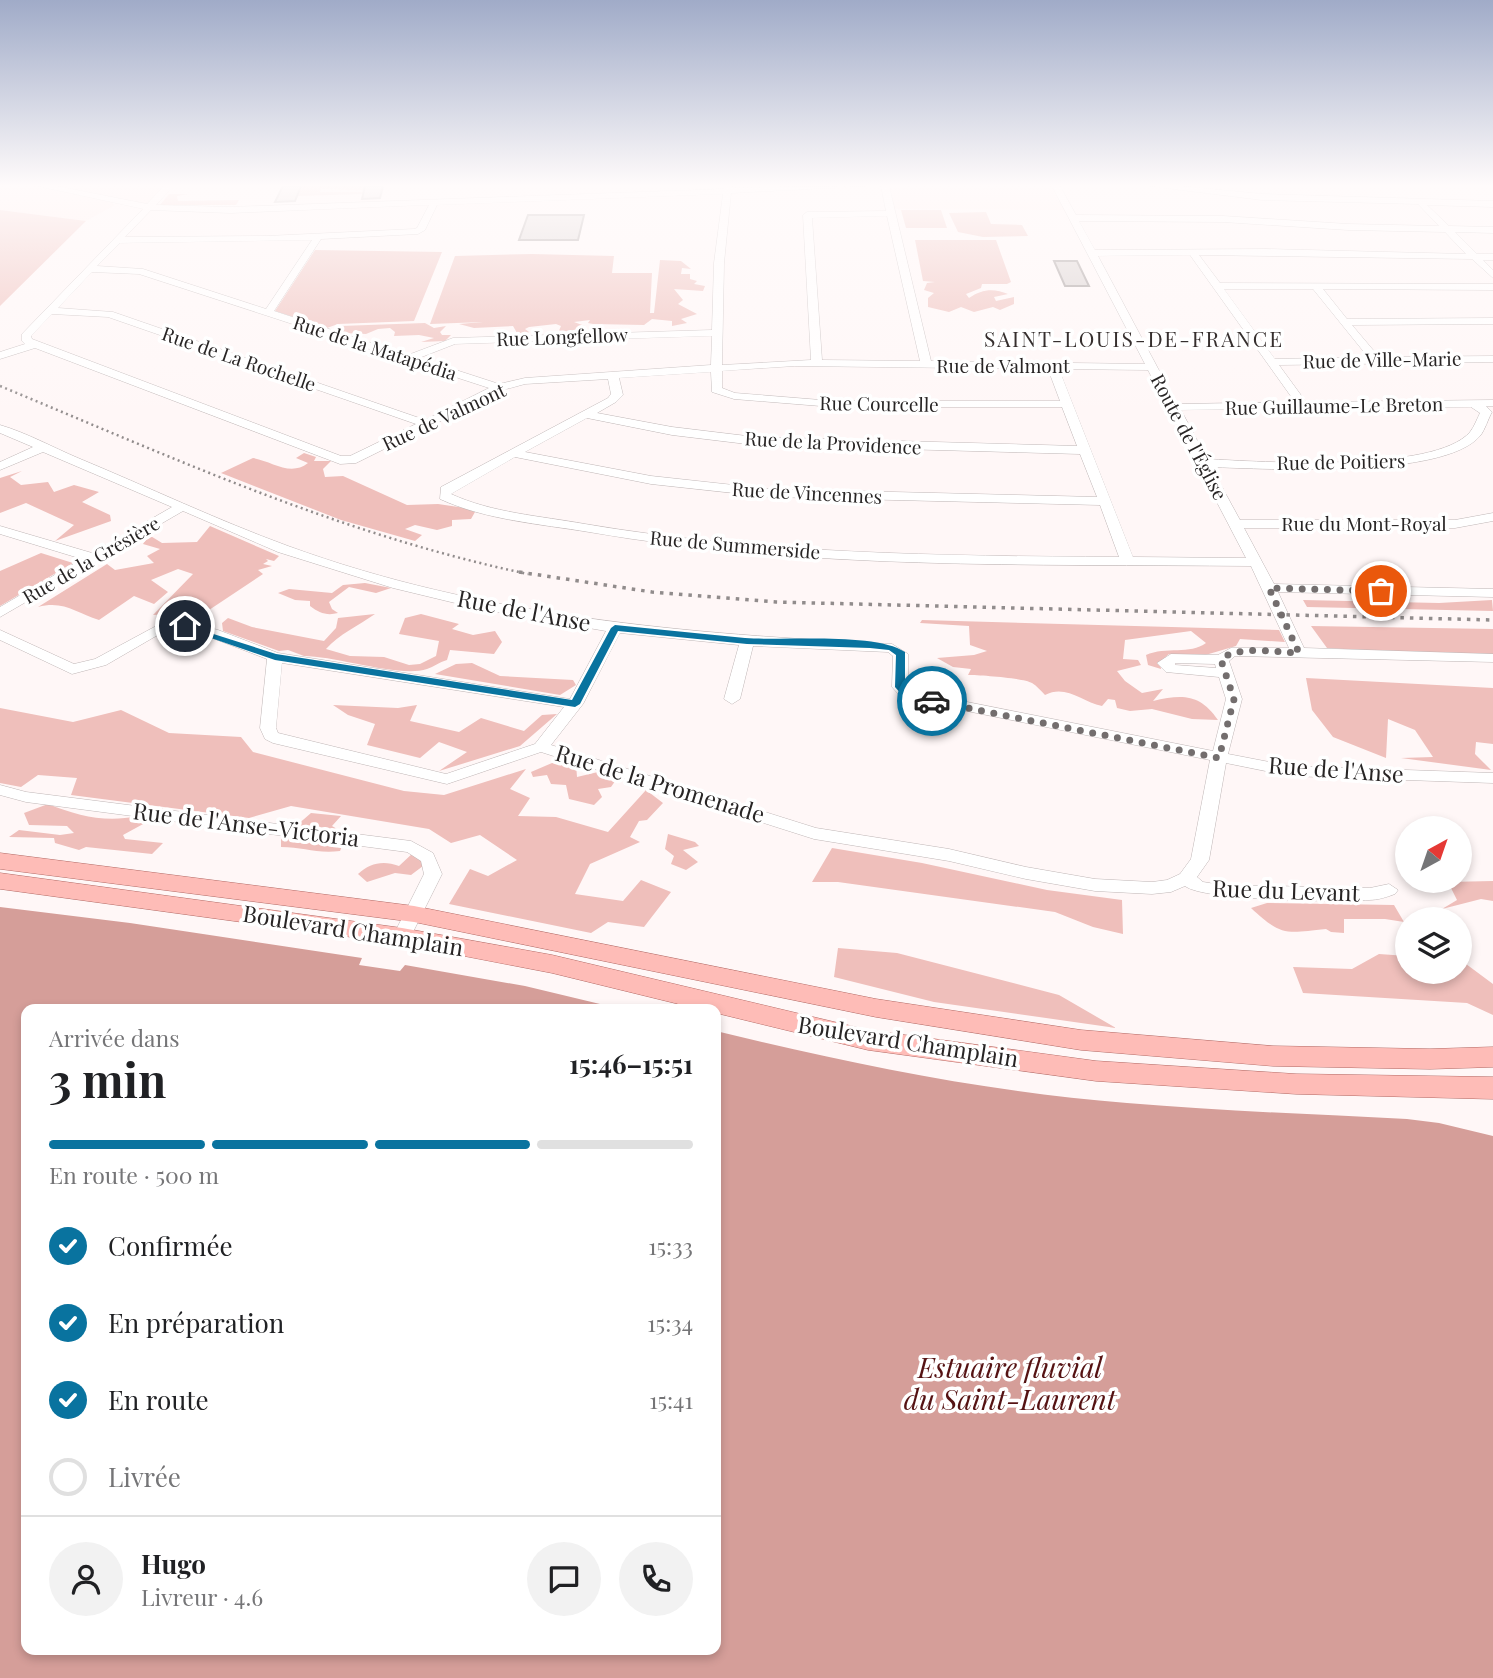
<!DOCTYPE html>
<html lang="fr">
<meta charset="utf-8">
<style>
:root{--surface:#fff;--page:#f2f2f2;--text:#202124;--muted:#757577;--line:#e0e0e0;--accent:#09739f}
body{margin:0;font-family:"Playfair Display",serif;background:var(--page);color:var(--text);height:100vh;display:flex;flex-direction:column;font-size:26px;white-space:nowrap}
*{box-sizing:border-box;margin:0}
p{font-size:23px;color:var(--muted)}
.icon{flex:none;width:38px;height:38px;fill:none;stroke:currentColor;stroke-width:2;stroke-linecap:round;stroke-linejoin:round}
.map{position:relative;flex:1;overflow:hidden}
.sheet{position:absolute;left:21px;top:1004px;width:700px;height:651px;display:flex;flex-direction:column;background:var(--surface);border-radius:14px;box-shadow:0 4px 10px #0003}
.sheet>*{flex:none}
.needle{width:46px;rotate:40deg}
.buttons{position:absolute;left:1395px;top:816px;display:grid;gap:14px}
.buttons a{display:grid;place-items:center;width:77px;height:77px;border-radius:50%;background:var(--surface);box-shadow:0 4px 10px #0003;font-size:35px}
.pin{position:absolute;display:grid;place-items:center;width:60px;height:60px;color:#fff;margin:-30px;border:4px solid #fff;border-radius:50%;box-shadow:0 2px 7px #0007}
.courier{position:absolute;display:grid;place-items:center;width:70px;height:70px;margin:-35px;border:5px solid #09739f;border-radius:50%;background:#fff;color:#222;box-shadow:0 2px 9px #0007}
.head em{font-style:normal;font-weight:700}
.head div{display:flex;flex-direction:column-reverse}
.head{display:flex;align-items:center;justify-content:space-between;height:119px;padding:0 28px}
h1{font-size:46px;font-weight:700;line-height:52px}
.bar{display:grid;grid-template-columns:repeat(4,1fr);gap:10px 7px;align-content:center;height:84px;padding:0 28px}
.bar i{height:9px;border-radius:5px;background:var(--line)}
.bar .on{background:var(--accent)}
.bar p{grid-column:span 4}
.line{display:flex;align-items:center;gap:18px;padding:0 28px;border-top:2px solid var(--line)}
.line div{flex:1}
.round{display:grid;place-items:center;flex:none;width:74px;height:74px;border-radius:37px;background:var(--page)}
ol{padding:0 28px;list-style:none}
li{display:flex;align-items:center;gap:21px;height:77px}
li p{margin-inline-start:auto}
li .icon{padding:7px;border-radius:50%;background:var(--accent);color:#fff;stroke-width:4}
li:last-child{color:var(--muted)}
li i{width:38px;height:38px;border:4px solid var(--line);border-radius:50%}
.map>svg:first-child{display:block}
</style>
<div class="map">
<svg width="1493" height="1678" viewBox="0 0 1493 1678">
<rect width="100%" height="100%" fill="#fff7f7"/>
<path fill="#feebe9" d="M0,186H42L58,190L62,186H169L148,207L110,202L115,205L86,221L0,210Z
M910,186H1056L1070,210L891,209L885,189Z"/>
<path fill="#efbfbb" d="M301,186H365L364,190L321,189L320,192H364L363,194L297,196Z
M169,194H189L177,196L178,201L239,200L236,205H241H160Z
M0,210L86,221L0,306Z
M901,210H941L947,228H906Z
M986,212L991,224L1022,225L1028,236L983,237L958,232L949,213Z
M915,240H996L1011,282L1007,284H982L981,288L966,294L969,298C982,289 994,288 1008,294L994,297L996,301L1014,297V304L1000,310L993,307L974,312L961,307L949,312L928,307V298L934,293L924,290L927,283L935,282L923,281Z
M315,250L442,252L414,321L338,324L327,328L275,311Z
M532,254L614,256L612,273H652L650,313H654L660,260L681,261L691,269L682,268L681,274H690V279L697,281L694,284L705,286L703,291L674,289L683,300L678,304L697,314L681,319L687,323L672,326V321L652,319L644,325L593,324L588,323L590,320L574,322L585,326L577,330L578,335L558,333L561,326L556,324L529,327L525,329L529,332L524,336L517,333L513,326L474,328L459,324L483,322L430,324L455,256Z
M425,323L434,328L446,326L440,332L442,335H451L445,341L421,342L434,338L419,335L394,336L395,332L390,328L378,329L366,334L343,333L340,326Z
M304,453L316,457L314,461H331L323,469L325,477L343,476L407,505L438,504L465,508L475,512L471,519L452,520V526L437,530L415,525L405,529L422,535L415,541L341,520L221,473L253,458C272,461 290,477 308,463L296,458Z
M22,471L10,477L21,485L48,482L54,492L74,485L99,492L82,502L110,515L111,521L55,541L74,525L26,503L0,513V478Z
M210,526L279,556L274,561L266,559L268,561L263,564L272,566L258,570L263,574L206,612L153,615L193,574L178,569L151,580L168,592L154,604L134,596L99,620C76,613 64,600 38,607L107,564L115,570L154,563L147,556L160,549L143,544L149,535L162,543L197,542Z
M41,553L73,563L0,606V571Z
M365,583L391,588L376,593L349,587L329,602L332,609L338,613C327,616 319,613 310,606V601L295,600L278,593L289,589L332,593L343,585Z
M1303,600L1439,603L1492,600L1493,611L1307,607Z
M375,614C358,626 339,634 326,649L350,656L384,657L409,665L420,664L436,656L439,641L399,634L405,618L421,614L459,624L452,629L473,635L495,631L502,642L494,654L450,650L447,660C439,662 434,667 427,669C400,678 336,656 304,656L288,650L279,651L223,631L222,623L228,618L252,627L324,641L336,628L338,618Z
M922,620L1279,630L1285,642L1240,639L1236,646L1202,656L1169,654L1160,662L1161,669L1148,665L1146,655C1166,646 1190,655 1206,643L1191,631L1125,640L1123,659L1138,660L1141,665L1117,671L1125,681L1142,693L1163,689L1153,701C1183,694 1200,694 1218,720L1192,719L1152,709L1130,711L1117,708L1115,700L1108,699L1102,706C1082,702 1066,684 1045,695C1041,691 1037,686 1032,683C1023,678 980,675 968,675L971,669L953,667L937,658L974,655L987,651L970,645L969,626L920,623Z
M1311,626L1493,629V658L1327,648Z
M472,663L500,676L573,680L576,685L560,695L435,674L456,664Z
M1306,678L1493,688V744L1476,742L1475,754L1491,770L1401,758L1433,757L1415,730L1388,719L1386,758L1333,737L1312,710Z
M333,705L398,708L417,705L410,721L459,732L481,718L524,731L542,715L557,714L520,746L439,771L467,752L439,742L420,758L367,745L375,724L348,715Z
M0,708L73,722L121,710L169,733L241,737L253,752L404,791L444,795L526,769L510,789L530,798L518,816L556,817L608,832L646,790L663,803L647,820L639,821L630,837L640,842L590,864L575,894L623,901L641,880L671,892L644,927L608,922L591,933L449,904L470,869L488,876L517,860L480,835L451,843L429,829L291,806L249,818L71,795L77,778L38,775L21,787L0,783Z
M559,760L576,764L577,777L598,772L620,774L611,787L598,789L602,797L594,805L569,799L566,785L551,784L547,775L533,777L531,772Z
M48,804C79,816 105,823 138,816L145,823L123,835L125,839L163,843L152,854L86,847L79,850L55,843L54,838L9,837L19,830L60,835L74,833L67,826L29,825L24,813Z
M311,813L341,816L332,826L347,835L340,851C317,854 303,847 281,847V839Z
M668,834L695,842L699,846L683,850L698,862L686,870L671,864L674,856L665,849Z
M832,848L922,863L1047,890L1122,900L1123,934L1093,927L1055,912L838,882H812Z
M414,852L424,857L423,866L411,875L395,873L367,882L358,874C370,863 383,860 399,866Z
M1493,881V901L1481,899L1442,909L1457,900L1448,882Z
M1267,903L1394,905L1404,922L1385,919H1344V933L1331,932L1326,929C1286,933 1282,937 1251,908Z
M838,948L897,953L1059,995L1116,1028L934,1002L834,977Z
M1379,954L1407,956V971H1460V961H1462L1493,984V1015L1467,1003L1303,993L1293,967L1352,969Z"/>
<path fill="#d59e99" d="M0,907L130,923L362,958L359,965L400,971L405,965L525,986L625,1010H26V1650H716V1031C851,1064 988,1092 1127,1103C1220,1111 1314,1114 1407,1119L1439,1123L1493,1136V1678H0Z"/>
<path fill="#d5cccb" stroke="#99908f" stroke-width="2" d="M283,186H301L295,201L275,202Z
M365,186H383L380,198L362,199Z
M528,215H584L578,240H519Z
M1054,261H1077L1089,286H1065Z"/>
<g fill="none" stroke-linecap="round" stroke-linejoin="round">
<defs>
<path id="minor" d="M38,186H56L147,204L164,186H173L156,205L230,207L724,189V186H732V188L865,186L731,193L724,263L722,365L811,360L803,215L807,212L886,211L881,186H889L931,361L1145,364L1052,186H1060L1076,215L1223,216L1348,224L1439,226L1418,204L1262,200L1149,186H1180L1262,194L1493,201V207L1427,205L1449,226L1493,227V233L1455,232L1477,254H1493V260H1483L1493,270V278L1472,259L1199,255L1220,283L1493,284V290L1323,289L1347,319L1493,318V324L1352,325L1379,357L1493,356V362L1279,365L1306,402L1493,400V406H1486L1492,412C1488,419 1485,430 1480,436C1443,479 1267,469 1211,467L1240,520H1455L1493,513V521L1455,528H1244L1274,584L1493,589V597L1278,592L1304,648L1493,654V662L1235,656L1229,661L1242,699L1228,754L1290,766L1493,773V783L1290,776L1226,763L1209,860L1197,877L1203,882L1222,885L1370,888L1389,884L1398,890L1395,894C1387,897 1378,900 1369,900C1338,902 1204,901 1185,886L1171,892L1152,894L1095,891L1026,879L949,861L814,839L541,752L447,784L273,743L265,739L260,728L267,659L207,636L176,630L156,636L106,665L72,674L0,640V630L74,664L95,659L158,625L187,622L218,630L278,653L570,699L606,631L480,609L393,588L278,552L183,511L0,617V607L82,559L0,534V526L92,553L172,507L43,452L0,470V462L33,447L0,433V425C27,433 52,447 78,458C148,487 217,520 288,546C482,617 687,634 892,644L908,654V686L912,691L1213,751L1226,699L1219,677L1166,672L1157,663L1171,654L1218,655L1231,648H1289L1251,566C1030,564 807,570 589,532C540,524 486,520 440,499L441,487L608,398L611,394L608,379L525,384L503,390L356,463L340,464L35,348L0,359V352L25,344L22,341V334L143,209ZM723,194L714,263L712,330L453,338L408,355L274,311L321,239L418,234L425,230L437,205ZM429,205L417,228L414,229L267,236L125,237L151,210L230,213ZM887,216L920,361L822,360L812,218ZM1079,221L1223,222L1348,230L1445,232L1466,254L1266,249L1095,250ZM312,240L266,309L143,269L97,266L120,243ZM1190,255L1295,402L1177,404L1098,256ZM92,272L139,274L489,388L425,420L113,312L58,308ZM1224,289H1313L1368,357L1275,359ZM52,314L108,317L416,424L350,456H341L32,339L31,336ZM712,336L711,365L525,378L499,384L419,358L455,344ZM795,366L1048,369L1060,401H833L735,393L722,388V371ZM1059,369L1148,370L1246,558L1133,557ZM711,372L712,392L734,399L833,407H1062L1077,446L755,437L672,427L597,413L616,402L623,395L619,378ZM1471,407L1480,413C1477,419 1474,427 1470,432C1435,473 1260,462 1207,459L1181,410ZM587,418L672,435L755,445L1080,454L1097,497L770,489L651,476L525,452ZM515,457L651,484L770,497L1100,505L1119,557C941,556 762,554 585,524C541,516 492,513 451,494ZM620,633L739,645L724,699L732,704L740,699L753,646L888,652L893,656L892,687L902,698L1210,760L1191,859L1180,874L1167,880L1152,882L1095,879L1026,867L949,849L816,828L551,745L583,704ZM282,663L564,707L535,744L446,774L278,733L276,728ZM1175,663L1215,664L1216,668L1175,665Z
M0,785L26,792L411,841L433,853L442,874L411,936L409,941H395L393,936L424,874L421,861L407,852L26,802L0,795Z"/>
<path id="major" d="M0,853L414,906L876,999L1081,1030L1273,1046L1430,1049L1493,1047V1067L1430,1069L1273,1066L1081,1050L876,1017L414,922L0,869Z
M0,873L402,928L552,955L868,1030L1096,1061L1296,1074L1493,1077V1099L1296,1094L1096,1081L868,1050L716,1013V1010H703L552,973L402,944L0,889Z"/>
</defs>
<use href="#minor" stroke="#bfb6b6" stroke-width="1"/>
<use href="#major" stroke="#b36a65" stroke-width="1"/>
<use href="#minor" fill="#fff" fill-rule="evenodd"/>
<use href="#major" fill="#febcb7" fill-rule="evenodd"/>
<path stroke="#918c8c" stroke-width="2.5" stroke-dasharray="2 3.5" stroke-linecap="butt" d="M0,386C176,459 339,534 528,574"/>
<path stroke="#918c8c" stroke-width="3.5" stroke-dasharray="3.5 6" stroke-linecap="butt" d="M519,572L652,592L776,602L1493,620"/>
</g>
<linearGradient id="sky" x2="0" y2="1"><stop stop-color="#a0abc8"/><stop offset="0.44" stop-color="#fffbfb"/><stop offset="1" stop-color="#fffbfb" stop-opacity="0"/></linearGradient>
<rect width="1493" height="421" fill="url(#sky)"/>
<path fill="#09739f" d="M182,624L276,654L572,700L611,628L615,625C658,629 701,634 745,638C784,641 875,632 905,652V687L911,693L937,701L932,704L904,697L895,687L896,655L889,650L870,648L747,644L618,631L580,704L575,707L275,660L182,628Z"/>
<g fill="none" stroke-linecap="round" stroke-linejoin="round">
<path stroke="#736e6e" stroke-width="7" stroke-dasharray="0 12.6" d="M932,701L1219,758L1234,699L1221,660C1234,645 1279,652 1299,653L1269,588L1381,591"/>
</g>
<g text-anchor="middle" stroke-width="7" stroke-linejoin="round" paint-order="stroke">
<g font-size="19" fill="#282525" stroke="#fff">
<text transform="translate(562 337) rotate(-2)" y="7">Rue Longfellow</text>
<text transform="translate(375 348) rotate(18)" y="7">Rue de la Matapédia</text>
<text transform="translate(239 359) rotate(19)" y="7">Rue de La Rochelle</text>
<text transform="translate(1382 360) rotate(-1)" y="7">Rue de Ville-Marie</text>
<text x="1003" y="373">Rue de Valmont</text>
<text transform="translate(879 404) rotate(1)" y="7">Rue Courcelle</text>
<text transform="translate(1334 406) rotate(-1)" y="7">Rue Guillaume-Le Breton</text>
<text transform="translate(444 417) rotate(-25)" y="7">Rue de Valmont</text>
<text transform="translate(1189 437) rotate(62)" y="7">Route de l'Église</text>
<text transform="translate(833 443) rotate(3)" y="7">Rue de la Providence</text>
<text transform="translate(1341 462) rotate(-1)" y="7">Rue de Poitiers</text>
<text transform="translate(807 493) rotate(3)" y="7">Rue de Vincennes</text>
<text x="1364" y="531">Rue du Mont-Royal</text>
<text transform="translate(735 545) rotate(5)" y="7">Rue de Summerside</text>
<text transform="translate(91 560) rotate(-30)" y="7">Rue de la Grésière</text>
</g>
<g font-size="21" letter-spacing="2" fill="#362f2e" stroke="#fff">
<text x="1134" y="347">SAINT-LOUIS-DE-FRANCE</text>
</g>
<g font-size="23" fill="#282525" stroke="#fff">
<text transform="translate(524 611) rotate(11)" y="8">Rue de l'Anse</text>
<text transform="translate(1336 770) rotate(4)" y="8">Rue de l'Anse</text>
<text transform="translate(660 784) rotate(17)" y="8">Rue de la Promenade</text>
<text transform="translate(246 825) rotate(7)" y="8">Rue de l'Anse-Victoria</text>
<text transform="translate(1286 891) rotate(2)" y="8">Rue du Levant</text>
<text transform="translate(353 931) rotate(9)" y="8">Boulevard Champlain</text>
<text transform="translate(908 1042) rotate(9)" y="8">Boulevard Champlain</text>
</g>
<g font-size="28" font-style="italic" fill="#551213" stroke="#fff">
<text x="1010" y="1378">Estuaire fluvial<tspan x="1010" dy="32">du Saint-Laurent</tspan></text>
</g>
</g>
</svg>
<div class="buttons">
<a><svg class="needle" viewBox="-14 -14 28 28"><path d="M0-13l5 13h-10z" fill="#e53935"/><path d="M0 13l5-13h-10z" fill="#757577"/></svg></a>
<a><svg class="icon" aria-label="layers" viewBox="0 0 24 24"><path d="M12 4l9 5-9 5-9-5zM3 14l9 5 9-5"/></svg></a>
</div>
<div class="pin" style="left:1381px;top:591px;background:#ea580c"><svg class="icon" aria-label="bag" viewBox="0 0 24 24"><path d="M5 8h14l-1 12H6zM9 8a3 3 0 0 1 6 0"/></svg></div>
<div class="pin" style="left:185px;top:626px;background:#1f2937"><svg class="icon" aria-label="home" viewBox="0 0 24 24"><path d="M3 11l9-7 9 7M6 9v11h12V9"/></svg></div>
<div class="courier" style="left:932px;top:701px"><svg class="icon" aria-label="car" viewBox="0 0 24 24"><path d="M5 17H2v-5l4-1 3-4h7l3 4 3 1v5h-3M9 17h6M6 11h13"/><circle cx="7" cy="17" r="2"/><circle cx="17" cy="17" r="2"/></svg></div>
<section class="sheet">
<div class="head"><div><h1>3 min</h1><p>Arrivée dans</p></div><em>15:46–15:51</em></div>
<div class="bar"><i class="on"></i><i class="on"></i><i class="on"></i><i></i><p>En route · 500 m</p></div>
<ol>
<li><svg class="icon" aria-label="check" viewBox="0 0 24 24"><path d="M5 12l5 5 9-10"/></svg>Confirmée<p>15:33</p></li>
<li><svg class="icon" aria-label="check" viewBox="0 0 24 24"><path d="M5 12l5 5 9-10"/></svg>En préparation<p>15:34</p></li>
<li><svg class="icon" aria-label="check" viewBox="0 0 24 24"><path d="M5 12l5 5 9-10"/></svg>En route<p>15:41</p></li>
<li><i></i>Livrée</li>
</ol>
<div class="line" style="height:126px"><a class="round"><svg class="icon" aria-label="person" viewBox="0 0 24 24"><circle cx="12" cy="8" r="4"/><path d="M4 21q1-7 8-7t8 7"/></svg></a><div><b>Hugo</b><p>Livreur · 4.6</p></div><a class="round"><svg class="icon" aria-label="chat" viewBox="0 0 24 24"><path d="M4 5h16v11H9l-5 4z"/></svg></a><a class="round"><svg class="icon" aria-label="phone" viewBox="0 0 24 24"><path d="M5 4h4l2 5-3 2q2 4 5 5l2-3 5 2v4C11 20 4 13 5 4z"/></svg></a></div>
</section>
</div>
